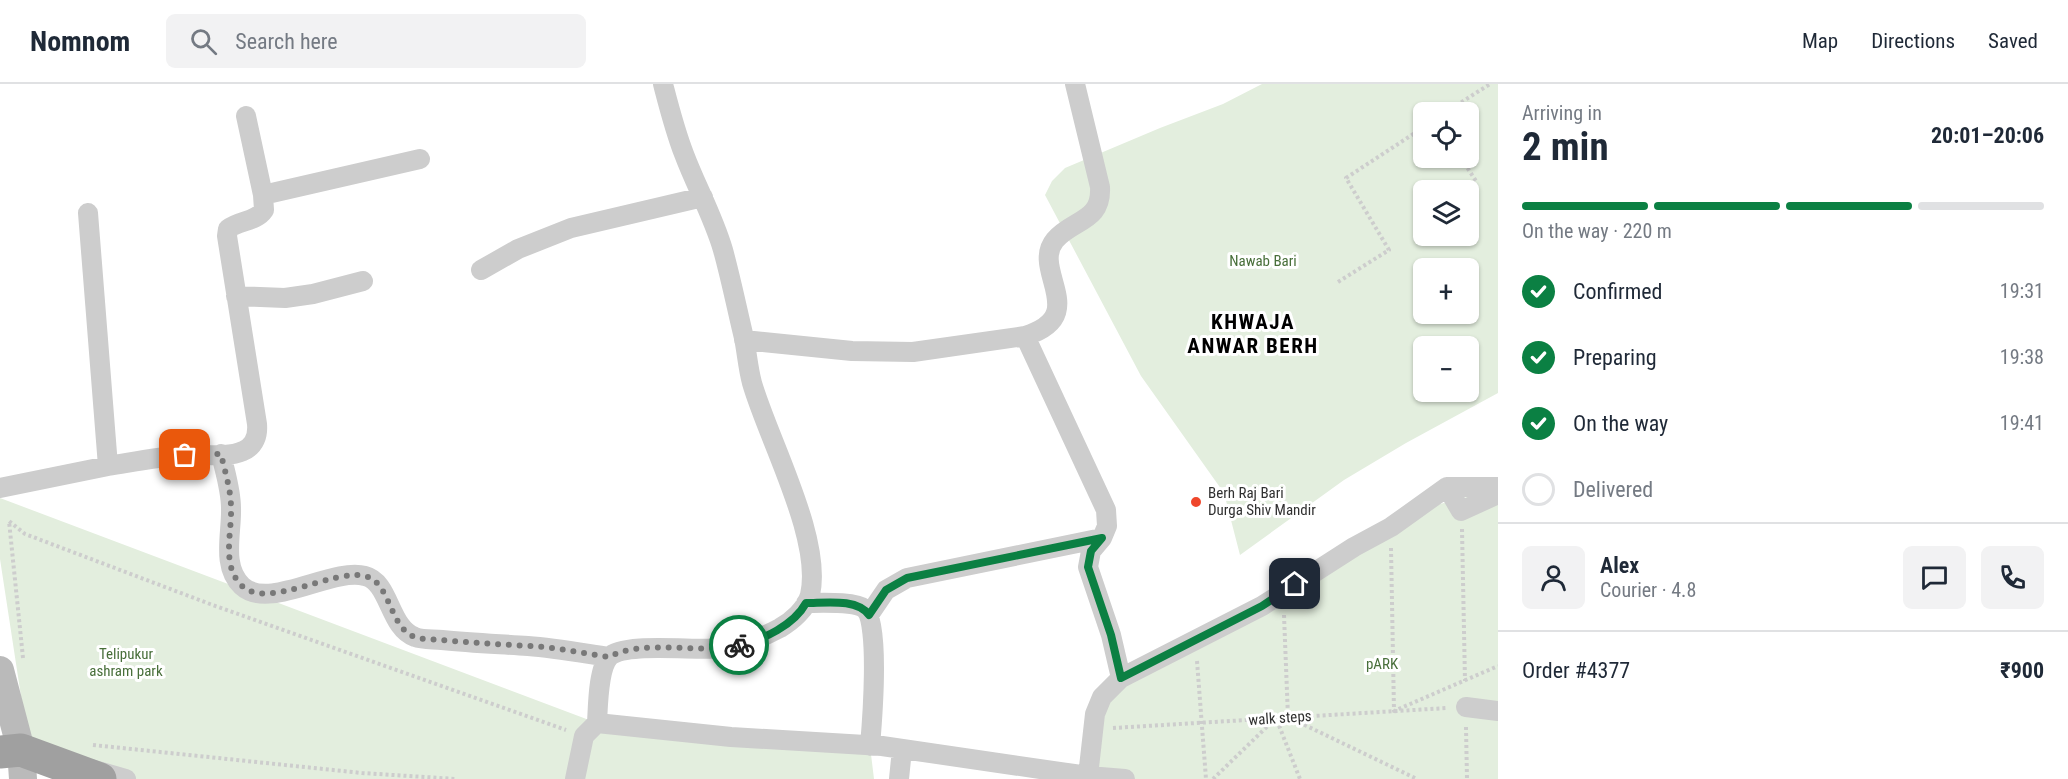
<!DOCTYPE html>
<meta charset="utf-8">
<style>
:root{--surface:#fff;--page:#f2f2f3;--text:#1f2937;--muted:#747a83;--line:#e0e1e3;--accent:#0b8043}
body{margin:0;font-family:"Roboto Condensed",sans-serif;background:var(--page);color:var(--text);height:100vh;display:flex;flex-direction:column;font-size:22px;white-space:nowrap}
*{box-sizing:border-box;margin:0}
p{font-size:20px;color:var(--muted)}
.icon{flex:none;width:33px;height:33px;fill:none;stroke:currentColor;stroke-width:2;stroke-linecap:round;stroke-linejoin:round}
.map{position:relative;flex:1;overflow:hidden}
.sheet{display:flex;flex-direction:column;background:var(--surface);width:570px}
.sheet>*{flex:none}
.controls{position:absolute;left:1413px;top:18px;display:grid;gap:12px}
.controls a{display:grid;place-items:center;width:66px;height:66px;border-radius:9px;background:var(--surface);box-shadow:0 2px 4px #0004;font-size:30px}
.pin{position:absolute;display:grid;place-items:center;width:51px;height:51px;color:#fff;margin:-26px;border-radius:12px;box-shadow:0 3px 9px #0006}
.courier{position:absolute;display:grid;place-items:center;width:60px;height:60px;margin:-30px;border:4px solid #0b8043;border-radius:50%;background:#fff;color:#222;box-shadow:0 2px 8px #0007}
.overview em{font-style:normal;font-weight:700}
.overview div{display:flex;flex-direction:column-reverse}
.overview{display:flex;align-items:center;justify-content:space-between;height:102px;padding:0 24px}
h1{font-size:39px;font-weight:700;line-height:45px}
.bar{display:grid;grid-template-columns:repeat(4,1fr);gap:9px 6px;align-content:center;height:72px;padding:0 24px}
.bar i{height:8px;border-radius:4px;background:var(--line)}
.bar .active{background:var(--accent)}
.bar p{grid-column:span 4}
.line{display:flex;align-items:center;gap:15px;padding:0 24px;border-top:2px solid var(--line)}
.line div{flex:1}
.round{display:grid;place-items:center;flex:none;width:63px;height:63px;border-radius:9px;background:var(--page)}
ol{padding:0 24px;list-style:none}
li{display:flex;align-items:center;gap:18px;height:66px}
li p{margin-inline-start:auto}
li .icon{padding:6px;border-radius:50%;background:var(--accent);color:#fff;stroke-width:4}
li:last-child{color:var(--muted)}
li i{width:33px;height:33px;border:3px solid var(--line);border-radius:50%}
header{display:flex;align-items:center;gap:36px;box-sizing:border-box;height:84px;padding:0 30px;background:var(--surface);border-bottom:2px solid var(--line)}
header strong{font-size:28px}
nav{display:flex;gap:33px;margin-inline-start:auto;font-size:21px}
.search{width:420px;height:54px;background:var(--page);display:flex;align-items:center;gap:15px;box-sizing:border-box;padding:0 21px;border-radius:9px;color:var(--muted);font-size:22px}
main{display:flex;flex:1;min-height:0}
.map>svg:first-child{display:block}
</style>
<header>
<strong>Nomnom</strong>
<div class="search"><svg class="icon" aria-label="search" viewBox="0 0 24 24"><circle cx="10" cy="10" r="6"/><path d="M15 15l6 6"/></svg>Search here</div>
<nav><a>Map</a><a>Directions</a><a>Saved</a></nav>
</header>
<main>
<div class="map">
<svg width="1498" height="695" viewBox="0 0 1498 695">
<rect width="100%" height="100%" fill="#fff"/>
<path fill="#e3eede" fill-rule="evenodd" d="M1262,0H1498V309L1406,359L1344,396L1240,471L1224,409L1141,292L1045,111L1052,97L1065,84L1160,44L1223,20ZM1424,28H1468V74H1424ZM1424,106H1468V152H1424ZM1424,184H1468V230H1424ZM1424,262H1468V308H1424Z
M1498,405V695H1106L1088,692L1102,613L1413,427Z
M0,414L597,639L870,662L874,695H125L28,658L0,475Z"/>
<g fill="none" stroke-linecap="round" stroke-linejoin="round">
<path stroke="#cdcdcd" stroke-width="4" stroke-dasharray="3 3" stroke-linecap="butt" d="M1446,28L1490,0
M1461,74L1476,97
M1338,198L1389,166L1346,94L1424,43
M1462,445L1465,597
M1391,464L1394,627L1498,582
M1284,531L1288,633L1417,695
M23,574L9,437L25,450L210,520L566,646
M1197,577L1206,695
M1466,643L1467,695
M1113,644L1447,624
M93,661L362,689L456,695
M1213,695L1276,634L1300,695"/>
<path stroke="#cdcdcd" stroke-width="20" d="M263,111L420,75
M481,186L518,165L571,144L703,113
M236,212L285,214L313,210L363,197
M1025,252L1106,426L1107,442L1102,454L1091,467L1088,483L1111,551L1121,594
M744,256L852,267L913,268L1025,252C1092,231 1030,186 1055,156C1073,135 1102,138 1100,103L1075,0
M221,370C225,388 231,406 231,424C232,449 221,482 242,502C269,527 332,483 365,492C390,498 389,544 415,553C423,556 433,555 442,556C471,559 499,560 528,562C555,564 582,569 609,573
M108,382C133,378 158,373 183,371C201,369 225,375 243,367C255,362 258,351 257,340L227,152L228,145C239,136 256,138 264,126L263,111L246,32
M1447,403H1498
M0,404L108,382L88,129
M806,519C820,519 855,517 865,525C880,539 872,639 870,662
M869,531L886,506L907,494L1102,454
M1466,623L1498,627
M597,639C598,623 598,585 609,573C625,557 701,568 725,564C745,561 763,553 780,544C792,537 806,525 810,511C823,455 768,355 752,299C748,284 747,269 744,254C737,225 731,195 723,166C713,132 696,102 684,70C675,47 669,23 663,0
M91,685L126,695
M1088,692L1095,630L1102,613L1121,594L1262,522L1354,463L1391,443L1447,403L1461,427L1498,410
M575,695L584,652L597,639L731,653L882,662L1088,692L1125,695
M899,695L902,665"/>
<path stroke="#bababa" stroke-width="28" d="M0,586L21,666L23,695"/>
<path stroke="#a0a0a0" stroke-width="33" d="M0,668L21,666L100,695"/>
</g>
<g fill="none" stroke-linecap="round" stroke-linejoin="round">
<path stroke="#787878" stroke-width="6" stroke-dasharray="0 10.8" d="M185,371L221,370C225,388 231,406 231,424C232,449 221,482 242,502C268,526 334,484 365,492C391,498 389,544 415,553C423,556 433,555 442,556C471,559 499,560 528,562C555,563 582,569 609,573C644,554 698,571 739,561"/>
<path stroke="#0b8043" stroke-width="8" d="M739,561C763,556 794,541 806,519C825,519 857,514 869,531L886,506L907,494L1102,454L1091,467L1088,483L1111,551L1121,594L1262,522L1295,500"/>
</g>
<circle fill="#ef462b" stroke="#fff" stroke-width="2" cx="1196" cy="418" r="6"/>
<g text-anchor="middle" stroke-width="6" stroke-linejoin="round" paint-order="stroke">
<g font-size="15" fill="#486f3a" stroke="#fff">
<text x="1263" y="182">Nawab Bari</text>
<text x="126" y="575">Telipukur<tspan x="126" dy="17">ashram park</tspan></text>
<text x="1382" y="585">pARK</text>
</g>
<g font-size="15" fill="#303030" stroke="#fff" text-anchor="start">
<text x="1208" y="414">Berh Raj Bari<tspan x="1208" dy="17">Durga Shiv Mandir</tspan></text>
</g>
<g font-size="15" fill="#303030" stroke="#fff">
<text transform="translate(1280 634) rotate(-4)" y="5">walk steps</text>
</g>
<g font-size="21" font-weight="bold" letter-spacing="1.5" fill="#000" stroke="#fff">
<text x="1253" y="245">KHWAJA<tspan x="1253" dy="24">ANWAR BERH</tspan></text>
</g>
</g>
</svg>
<div class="controls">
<a><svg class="icon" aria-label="locate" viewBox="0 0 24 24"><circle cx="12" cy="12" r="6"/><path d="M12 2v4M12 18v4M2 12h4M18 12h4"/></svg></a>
<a><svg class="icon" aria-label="layers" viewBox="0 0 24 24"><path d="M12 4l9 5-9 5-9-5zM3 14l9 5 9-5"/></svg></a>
<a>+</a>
<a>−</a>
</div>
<div class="pin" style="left:185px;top:371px;background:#ea580c"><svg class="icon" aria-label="bag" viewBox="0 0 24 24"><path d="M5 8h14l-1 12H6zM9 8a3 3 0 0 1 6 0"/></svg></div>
<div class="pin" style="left:1295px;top:500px;background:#1f2937"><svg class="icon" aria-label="home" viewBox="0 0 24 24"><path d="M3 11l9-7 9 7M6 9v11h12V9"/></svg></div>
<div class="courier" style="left:739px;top:561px"><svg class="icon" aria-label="bike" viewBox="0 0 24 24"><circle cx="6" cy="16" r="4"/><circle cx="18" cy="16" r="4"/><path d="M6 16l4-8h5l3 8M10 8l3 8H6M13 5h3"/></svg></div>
</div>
<section class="sheet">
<div class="overview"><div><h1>2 min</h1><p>Arriving in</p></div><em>20:01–20:06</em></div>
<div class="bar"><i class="active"></i><i class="active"></i><i class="active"></i><i></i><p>On the way · 220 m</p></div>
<ol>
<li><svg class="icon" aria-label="check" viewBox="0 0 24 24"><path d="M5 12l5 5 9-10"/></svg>Confirmed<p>19:31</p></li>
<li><svg class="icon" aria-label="check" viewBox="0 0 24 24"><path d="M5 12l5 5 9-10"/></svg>Preparing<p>19:38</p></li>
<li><svg class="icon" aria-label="check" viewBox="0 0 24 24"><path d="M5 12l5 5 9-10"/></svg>On the way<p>19:41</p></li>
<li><i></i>Delivered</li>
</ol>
<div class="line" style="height:108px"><a class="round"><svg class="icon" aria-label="person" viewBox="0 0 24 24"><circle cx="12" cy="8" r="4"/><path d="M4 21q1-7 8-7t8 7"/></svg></a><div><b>Alex</b><p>Courier · 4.8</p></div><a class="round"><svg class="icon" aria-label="chat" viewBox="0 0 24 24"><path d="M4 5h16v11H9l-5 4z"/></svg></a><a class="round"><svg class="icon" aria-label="phone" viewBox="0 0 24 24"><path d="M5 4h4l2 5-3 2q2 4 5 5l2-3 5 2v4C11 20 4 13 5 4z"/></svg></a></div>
<div class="line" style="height:78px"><div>Order #4377</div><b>₹900</b></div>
</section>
</main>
